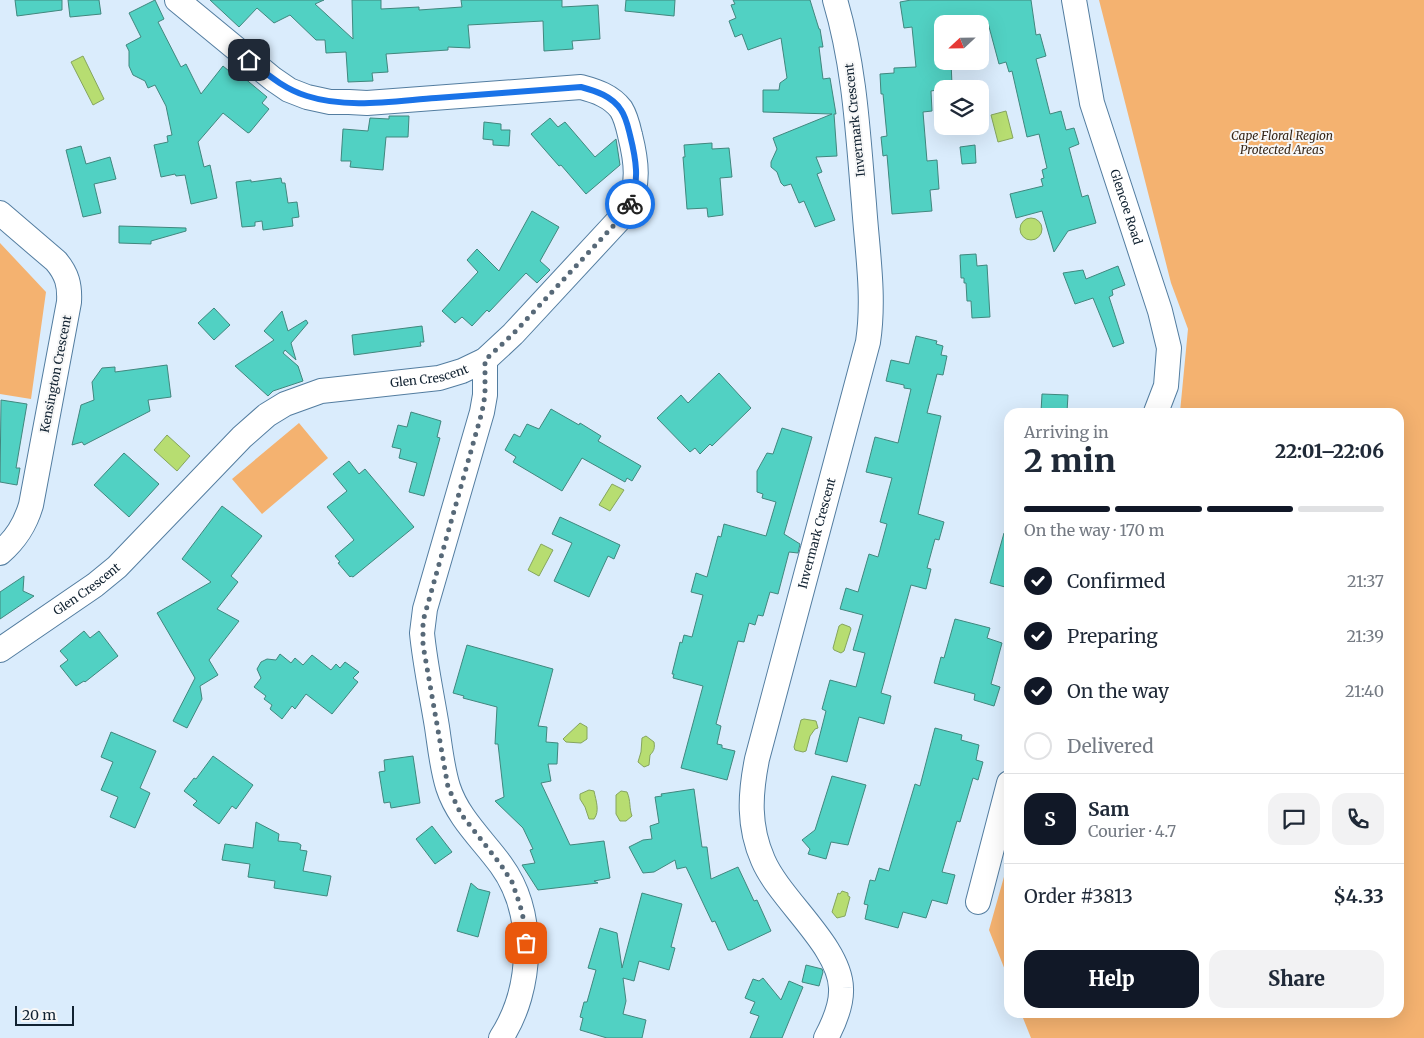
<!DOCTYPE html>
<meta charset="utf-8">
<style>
:root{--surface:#fff;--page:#f2f2f3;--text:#1f2937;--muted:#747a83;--line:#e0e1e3;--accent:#111827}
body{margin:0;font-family:Merriweather,serif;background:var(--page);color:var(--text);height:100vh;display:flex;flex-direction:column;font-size:19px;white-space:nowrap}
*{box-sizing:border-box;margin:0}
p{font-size:16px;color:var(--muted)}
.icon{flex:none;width:28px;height:28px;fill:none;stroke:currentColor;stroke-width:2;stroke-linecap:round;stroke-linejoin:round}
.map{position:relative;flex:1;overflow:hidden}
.side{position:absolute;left:1004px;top:408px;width:400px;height:610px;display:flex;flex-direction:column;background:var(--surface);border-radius:15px;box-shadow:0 5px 20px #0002}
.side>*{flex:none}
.needle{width:32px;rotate:248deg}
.tools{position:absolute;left:934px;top:15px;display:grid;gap:10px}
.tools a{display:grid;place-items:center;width:55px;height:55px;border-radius:10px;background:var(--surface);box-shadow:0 5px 20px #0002;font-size:25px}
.scale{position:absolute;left:15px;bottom:12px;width:59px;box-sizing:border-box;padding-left:5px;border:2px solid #112231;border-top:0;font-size:14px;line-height:18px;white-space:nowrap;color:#112231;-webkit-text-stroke:4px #f7f7f7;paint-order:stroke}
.pin{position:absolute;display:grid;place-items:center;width:42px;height:42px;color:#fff;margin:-21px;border-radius:10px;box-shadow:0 2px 8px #0006}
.courier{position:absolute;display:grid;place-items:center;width:50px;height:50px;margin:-25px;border:4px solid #1a73e8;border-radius:50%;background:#fff;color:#222;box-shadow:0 1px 6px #0007}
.headline em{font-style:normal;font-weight:800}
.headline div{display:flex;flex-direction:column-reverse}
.headline{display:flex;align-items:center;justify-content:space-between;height:85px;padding:0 20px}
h1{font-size:32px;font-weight:800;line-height:38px}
.bar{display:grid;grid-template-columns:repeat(4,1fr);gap:8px 5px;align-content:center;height:60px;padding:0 20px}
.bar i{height:6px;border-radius:4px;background:var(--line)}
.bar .on{background:var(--accent)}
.bar p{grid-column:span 4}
.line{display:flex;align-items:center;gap:12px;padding:0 20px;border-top:1px solid var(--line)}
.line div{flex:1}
.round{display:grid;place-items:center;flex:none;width:52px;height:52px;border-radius:15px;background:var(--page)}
ol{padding:0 20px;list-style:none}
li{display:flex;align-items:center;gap:15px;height:55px}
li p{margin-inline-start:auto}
li .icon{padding:5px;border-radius:50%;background:var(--accent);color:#fff;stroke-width:4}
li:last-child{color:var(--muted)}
li i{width:28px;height:28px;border:2px solid var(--line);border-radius:50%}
.button{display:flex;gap:10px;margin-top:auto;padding:10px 20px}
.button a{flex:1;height:58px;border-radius:15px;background:var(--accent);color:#fff;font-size:20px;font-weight:800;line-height:58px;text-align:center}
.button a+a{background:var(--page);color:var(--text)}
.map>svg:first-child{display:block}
</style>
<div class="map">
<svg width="1424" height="1038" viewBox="0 0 1424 1038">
<rect width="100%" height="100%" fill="#daecfc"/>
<path fill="#f4b270" d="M1099,0H1424V1038H1031L1021,1013L1399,1012V412H1180L1188,329L1171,283Z
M0,243L46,292L31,399L0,394Z
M299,423L328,458L262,514L232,479Z
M1009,859V980L989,930Z"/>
<path fill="#b7dd71" stroke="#85a55e" d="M83,56L104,99L93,105L71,62Z
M1006,111L1013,138L998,142L991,115Z
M1020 229a11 11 0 1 1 22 0a11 11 0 1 1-22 0Z
M167,435L190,456L177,471L154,450Z
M612,484L624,490L610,511L599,505Z
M541,544L553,550L539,576L528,570Z
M842,624L850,627L851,629L844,651L841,653L834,650L833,648L839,626Z
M804,719L816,721L818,728L815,729L810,736L806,751L803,752L795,750L794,747L801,720Z
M580,723L587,727V739L581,743L566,742L563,739Z
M646,736L654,742C655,748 654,751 650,755L649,765L644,767L638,762L641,752L642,738Z
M589,790L594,791C596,801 600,811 594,819H589L585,807L580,799V794Z
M621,791L627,792C631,801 629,808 632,816L626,821H620L616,814V795Z
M842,891L848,893V896L850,897L845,916L837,918L832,912L838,893L840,894Z"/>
<path fill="#51d1c3" stroke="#41877e" d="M15,0H62V10L17,16Z
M68,0H99L101,14L70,17Z
M155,0L164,19L158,22L181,67L186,64L201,94L223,66L240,80L243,77L267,97L262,103L269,109L250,132L248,133L223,113L198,142L204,167L210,165L217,198L191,204L185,175L176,176L175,174L161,177L154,145L168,142L167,136L172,135L166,106L155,85L148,88L145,81L133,75L129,66V51L126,45L141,37L129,13Z
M210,0H324L315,4L353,39L352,0H381V9L419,7V10L462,7L461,0H562V7L598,5L600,39L572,41L573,49L544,51L543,21L468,25L470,48L448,47V50L386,54L388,72L372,73L373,81L348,82L346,52L326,53L325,40H316L290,15L274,23L257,8L239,27Z
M626,0H675L674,16L625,11Z
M733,0H810L819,29H820L823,47H819L823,79L830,78L836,114H834L837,156L816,157L822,172L817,174L835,220L815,227L804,201L799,203L791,184L784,186L781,183L777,172L771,167V162L777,149L773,138L832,114L763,112V90H779L780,83L787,78L781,38L748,50L742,34L735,37L729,21L736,18L731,5L735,4Z
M911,0H1031L1036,35L1040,34L1046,56L1036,59L1050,114L1061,111L1066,130L1074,128L1079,144L1069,148L1082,197L1088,195L1096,223L1068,231L1054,252L1042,211L1016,218L1010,194L1043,186L1041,179L1044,178L1042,170L1047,168L1039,134L1027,137L1012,71L1009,72L1006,62L999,64L988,23L942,24V61H951L952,85L937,86V90L931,91L932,111L923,112L927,161L937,160L939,189L930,190L932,211L892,214L887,155L883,156L881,137L887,136L883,94H881L880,74L894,73V68L916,67L912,27L904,28L900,2Z
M389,116H409L408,137H386L383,170L350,167L351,161H341L343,129L368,131L370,118L389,119Z
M550,118L558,127L565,122L595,157L616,139L620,165L586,194L561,165L559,166L531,134Z
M484,122L501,124V130H510L509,146L493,145V140L483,139Z
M712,143V149L729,148L732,177L720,178L723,215L708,217L707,208L687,209L683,157H685L684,145Z
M975,145L976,163L962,164L960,147Z
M81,146L86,164L110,157L116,179L94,184L101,213L83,217L66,150Z
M281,178L282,183H285L288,203L297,202L299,217L292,218L293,226L263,230L262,221L255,222V226L242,227L236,182L251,180V182Z
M532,211L559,227L540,261L550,270L537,283L526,273L489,312L487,310L472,326L462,317L455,323L442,311L478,272L467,260L477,249L499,271Z
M119,226L186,228V231L151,241V244L119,243Z
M976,254L977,266L987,265L990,317L972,318L971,301H967L966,283H964V278H961L960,255Z
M1118,266L1125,285L1112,290L1113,295L1109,297L1124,343L1113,347L1093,298L1075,304L1063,273L1083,270L1086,279Z
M214,308L230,325L214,340L198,323Z
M282,311L288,331L306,320L308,323L291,343L296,360L285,350L283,353L298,366L303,381L273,391L268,396L235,366L274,340L264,331Z
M422,326L424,342H420L421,346L354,355L352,335Z
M916,336L937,341L936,344L943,346L941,355L947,356L943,375L937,374L927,413L941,416L918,514L944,522L939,540L935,539L927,568L931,569L926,589L911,585L881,693L891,696L884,724L859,717L847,762L815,754L826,711L822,709L830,680L856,687L865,653L853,650L863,615L840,609L846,588L858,592L869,554L878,557L887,524L880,522L892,478L866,472L875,437L898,443L911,389L904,388V385L886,381L891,360L909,364Z
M167,365L171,397L148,400L150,411L84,445L82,442L72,445L81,405L94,400L92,382L102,368L115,367V372Z
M719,373L751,408L712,446L710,444L700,454L695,448L690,452L657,418L681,395L688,403Z
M1042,394L1068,395L1067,412H1041Z
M1,400L27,404L16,468H20L17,485L0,482Z
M551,409L579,425L580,423L601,436L598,441L641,466L632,481L627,478L625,482L582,458L562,491L513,462L516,457L505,450L514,434L520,437L527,424L539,429Z
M411,412L441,421L437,437L440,438L424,496L409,492L417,463L399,458L401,449L392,447L398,425L407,427Z
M782,428L812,437L784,534L800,544L798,553L789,552L778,594L770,592L763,616L758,615L755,625L749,623L744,642L738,641L716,724L721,726L717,744L722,745V748L735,751L727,780L681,768L703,686L673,678L674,674H672L680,642L682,643L684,635L692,637L703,595L691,592L696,573L707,577L718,536L721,537L724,524L766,536L776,502L762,498L763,494L757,492V471L767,453L773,454Z
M124,453L159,484L129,517L94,485Z
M349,461L359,474L365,469L414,527L353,577L351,576L350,577L338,563L340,562L335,556L354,540L327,507L347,491L333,474Z
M222,506L262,536L231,576L238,582L217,609L239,621L209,660L218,675L200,686L202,699L187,728L173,721L195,678L157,613L211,582L182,559Z
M560,517L620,545L614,559L608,556L589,597L554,581L572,543L552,534Z
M1004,533L1009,534V588L990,583Z
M24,576L23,591L34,596L0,619V592Z
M955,619L990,628L987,638L1002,643L991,684L1000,687L994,706L974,700L975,694L934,683L941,657L944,658Z
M84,631L90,638L99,631L118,656L85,682L84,681L76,686L60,666L68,660L60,651Z
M467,645L553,669L538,726L547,727L546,742L558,743L557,764H548L551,781L541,783L570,845L604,841L610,878L594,881L598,883L538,890L522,865L535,863L530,850L533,849L523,828L495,801L504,797L498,744H495L497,707L463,698L464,696L453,693Z
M280,654L291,663L295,658L303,665L312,655L331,670L336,664L340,668L345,662L359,672L353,678L358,682L332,714L306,694L295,709L292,706L282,719L270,709L272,705L264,699L266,696L254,687L261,678L257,669L261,662L267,659L276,660Z
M935,728L962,735L961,740L979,745L976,760L983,762L978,780L973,778L960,822L957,821L942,872L955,875L947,904L932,900L926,918L903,912L898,928L865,919L868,905L864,904L870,880L875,881L879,868L889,871L915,784L920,786Z
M111,732L156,751L140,788L150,793L135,828L110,817L118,797L101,790L113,762L101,757Z
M213,756L253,785L236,809L232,806L219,824L193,805L197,801L184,791L194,778L196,779Z
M413,756L420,803L391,808L390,802L384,803L379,772L385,771L384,760Z
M832,776L866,785L848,845L831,842L826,859L808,854L810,849L802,840L815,830Z
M694,789L702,847H707L711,879L738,867L754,901L757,900L771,931L731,950H728L715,921L712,922L686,867L677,869L675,860L654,872L643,873L629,847L643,840L652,839L650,826L659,823L655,797L662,796L661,794Z
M256,822L279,834L278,841L298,843L301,845L300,850L307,851L303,871L331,876L327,896L274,888L275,881L248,877L250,864L222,860L225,844L253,848Z
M432,826L452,852L435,864L416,839Z
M471,883L478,889L490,892L478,937L457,931Z
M642,893L682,904L671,947L675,948L669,970L639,961L634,981L623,978L626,1001L623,1014L646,1020L642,1038H607L580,1030L583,1018L580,1017L584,1002H587L596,970L588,968L600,928L617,933L622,968Z
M806,965L822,969L823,972L819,986L802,982Z
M763,978L781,1000L789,981L803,987L782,1038H750L759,1016L750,1013L755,1002L745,998L753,979L759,981Z"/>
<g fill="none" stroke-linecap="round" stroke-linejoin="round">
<defs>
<g id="minor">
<path id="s1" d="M1074,0L1092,103L1160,311L1169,348L1166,386L1156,412"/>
<path d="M0,213L56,261C67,274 70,285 69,302L31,505C25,525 16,539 0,553"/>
<path d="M485,360V395L482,412L425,609L422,633C425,664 432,696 437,727C440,747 442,768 448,787C458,818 483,840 501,865C536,913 533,989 501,1038"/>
<path id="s2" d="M0,650L95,585L117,567L242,437L267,415L285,404L321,391L439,378L462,371L485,360L513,334L628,210C639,183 637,163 630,135C628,126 626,117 621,109C611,96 596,91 581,87L367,103L349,102H330L307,97L289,90L273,79L177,0"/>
<path d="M978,902L1009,783"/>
<path id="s3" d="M826,1038C834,1023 842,1005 841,988C840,946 780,900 763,860C748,826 750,794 757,759L868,342C875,296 867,250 864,204C858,135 855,67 835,0"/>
</g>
</defs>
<use href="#minor" stroke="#537da0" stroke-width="26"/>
<use href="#minor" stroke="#fff" stroke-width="24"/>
</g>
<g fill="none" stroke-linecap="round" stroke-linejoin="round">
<path stroke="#576978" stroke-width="5" stroke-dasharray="0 9" d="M526,943V929L520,905L512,882L501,865L461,814L448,787L423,645V621L482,412L485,395V360L513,334L628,210L630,204"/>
<path stroke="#1a73e8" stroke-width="6" d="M249,60C267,74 284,89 307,96C347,109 394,101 436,98C484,94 533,91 581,87C596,91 612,96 621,110C626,117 628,127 630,135C636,159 640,181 630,204"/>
</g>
<g text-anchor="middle" stroke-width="4" stroke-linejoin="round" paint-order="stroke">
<g font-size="12" fill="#112231" stroke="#f7f7f7">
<text transform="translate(855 120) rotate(-96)" y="4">Invermark Crescent</text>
<text dy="4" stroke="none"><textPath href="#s1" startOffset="214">Glencoe Road</textPath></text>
<text transform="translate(56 374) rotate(-79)" y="4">Kensington Crescent</text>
<text dy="4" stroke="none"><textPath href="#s2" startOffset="526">Glen Crescent</textPath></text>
<text dy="4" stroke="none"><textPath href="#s3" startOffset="541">Invermark Crescent</textPath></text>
<text dy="4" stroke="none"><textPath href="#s2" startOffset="106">Glen Crescent</textPath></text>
</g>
<g font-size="12" font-style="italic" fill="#372718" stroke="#f7f7f7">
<text x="1282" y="140">Cape Floral Region<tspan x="1282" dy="14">Protected Areas</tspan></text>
</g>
</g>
</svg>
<div class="tools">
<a><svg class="needle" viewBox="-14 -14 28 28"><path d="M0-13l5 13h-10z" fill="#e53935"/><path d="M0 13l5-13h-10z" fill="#747a83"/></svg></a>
<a><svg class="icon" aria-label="layers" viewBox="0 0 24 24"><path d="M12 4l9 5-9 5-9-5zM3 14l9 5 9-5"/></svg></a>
</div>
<div class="scale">20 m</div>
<div class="pin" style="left:526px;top:943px;background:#ea580c"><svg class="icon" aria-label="bag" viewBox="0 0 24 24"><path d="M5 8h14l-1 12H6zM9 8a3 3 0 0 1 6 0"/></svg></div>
<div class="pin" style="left:249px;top:60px;background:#1f2937"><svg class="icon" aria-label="home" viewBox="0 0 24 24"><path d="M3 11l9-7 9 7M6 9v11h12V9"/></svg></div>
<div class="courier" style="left:630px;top:204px"><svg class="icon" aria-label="bike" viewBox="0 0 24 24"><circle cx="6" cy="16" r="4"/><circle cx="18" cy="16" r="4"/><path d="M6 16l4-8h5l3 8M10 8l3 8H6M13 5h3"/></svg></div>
<section class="side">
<div class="headline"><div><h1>2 min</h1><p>Arriving in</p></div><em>22:01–22:06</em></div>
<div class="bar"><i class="on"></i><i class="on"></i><i class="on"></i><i></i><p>On the way · 170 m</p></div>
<ol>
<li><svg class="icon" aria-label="check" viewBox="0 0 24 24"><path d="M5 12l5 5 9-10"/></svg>Confirmed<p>21:37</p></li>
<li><svg class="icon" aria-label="check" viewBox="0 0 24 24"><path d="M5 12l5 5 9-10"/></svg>Preparing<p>21:39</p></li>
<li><svg class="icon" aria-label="check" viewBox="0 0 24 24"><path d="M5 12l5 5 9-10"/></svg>On the way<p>21:40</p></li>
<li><i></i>Delivered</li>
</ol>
<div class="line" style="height:90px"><b class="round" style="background:var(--accent);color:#fff">S</b><div><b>Sam</b><p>Courier · 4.7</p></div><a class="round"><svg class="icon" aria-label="chat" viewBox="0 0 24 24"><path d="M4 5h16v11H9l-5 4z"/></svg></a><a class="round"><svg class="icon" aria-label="phone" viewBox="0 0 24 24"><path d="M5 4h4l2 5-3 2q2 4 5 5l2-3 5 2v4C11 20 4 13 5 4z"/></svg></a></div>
<div class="line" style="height:65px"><div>Order #3813</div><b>$4.33</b></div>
<div class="button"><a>Help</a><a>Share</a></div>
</section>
</div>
